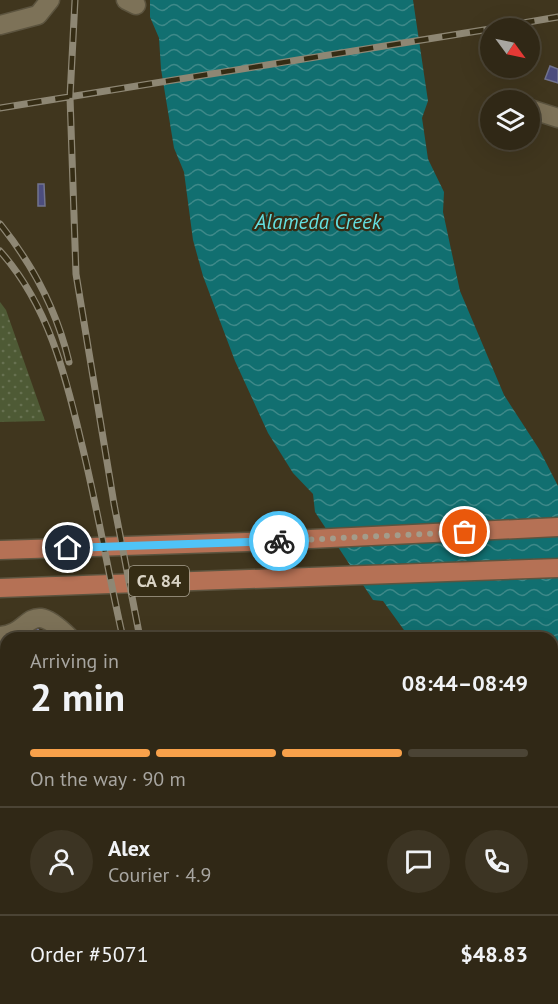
<!DOCTYPE html>
<meta charset="utf-8">
<style>
:root{--surface:#302816;--page:#3c3423;--text:#f1f3f6;--muted:#a8a6a1;--line:#4b4435;--accent:#f8a14a}
body{margin:0;font-family:"PT Sans",sans-serif;background:var(--page);color:var(--text);height:100vh;display:flex;flex-direction:column;font-size:22px;white-space:nowrap}
*{box-sizing:border-box;margin:0}
p{font-size:20px;color:var(--muted)}
.icon{flex:none;width:33px;height:33px;fill:none;stroke:currentColor;stroke-width:2;stroke-linecap:round;stroke-linejoin:round}
.map{position:relative;flex:1;overflow:hidden}
.side{position:absolute;left:0px;top:632px;width:558px;height:374px;display:flex;flex-direction:column;background:var(--surface);border-radius:18px 18px 0 0;box-shadow:0 6px 24px #0002,0 0 0 2px var(--line)}
.side>*{flex:none}
.needle{width:39px;rotate:123deg}
.controls{position:absolute;left:480px;top:18px;display:grid;gap:12px}
.controls a{display:grid;place-items:center;width:60px;height:60px;border-radius:50%;background:var(--surface);box-shadow:0 6px 24px #0002,0 0 0 2px var(--line);font-size:30px}
.pin{position:absolute;display:grid;place-items:center;width:51px;height:51px;color:#fff;margin:-26px;border:3px solid #fff;border-radius:50%;box-shadow:0 2px 6px #0007}
.courier{position:absolute;display:grid;place-items:center;width:60px;height:60px;margin:-30px;border:4px solid #4fc3f7;border-radius:50%;background:#fff;color:#222;box-shadow:0 2px 8px #0007}
.headline em{font-style:normal;font-weight:700}
.headline div{display:flex;flex-direction:column-reverse}
.headline{display:flex;align-items:center;justify-content:space-between;height:102px;padding:0 30px}
h1{font-size:39px;font-weight:700;line-height:45px}
.bar{display:grid;grid-template-columns:repeat(4,1fr);gap:9px 6px;align-content:center;height:72px;padding:0 30px}
.bar i{height:8px;border-radius:4px;background:var(--line)}
.bar .current{background:var(--accent)}
.bar p{grid-column:span 4}
.line{display:flex;align-items:center;gap:15px;padding:0 30px;border-top:2px solid var(--line)}
.line div{flex:1}
.round{display:grid;place-items:center;flex:none;width:63px;height:63px;border-radius:32px;background:var(--page)}
.map>svg:first-child{display:block}
</style>
<div class="map">
<svg width="558" height="1004" viewBox="0 0 558 1004">
<defs>
<pattern id="grass-dots" width="8" height="8" patternUnits="userSpaceOnUse" patternTransform="scale(1.5)"><rect width="8" height="8" fill="#4e5a35"/><path d="M2 2h.1M6 6h.1" fill="none" stroke="#677151" stroke-width="1.8" stroke-linecap="round"/></pattern>
<pattern id="water-waves" width="16" height="10" patternUnits="userSpaceOnUse" patternTransform="scale(1.5)"><rect width="16" height="10" fill="#116f70"/><path d="M0 5q4-4 8 0t8 0" fill="none" stroke="#3e8989"/></pattern>
</defs>
<rect width="100%" height="100%" fill="#40361e"/>
<path fill="url(#grass-dots)" d="M0,302L6,310L45,421L0,422Z"/>
<path fill="url(#water-waves)" d="M150,0H413L428,101L422,118L428,159L444,192L443,212L460,291L504,395L539,449L558,486V866L552,856V638L409,637L383,601L373,600L315,512L313,494L293,473L268,433L235,361L203,276L193,240L184,172L174,148L161,69L159,38L150,17Z"/>
<path fill="#4c4d7e" stroke="#72748f" stroke-width="1.5" d="M550,66L558,69V83L545,79Z
M38,184H44L45,206H38Z
M32,623L46,638H16Z
M54,999H91V1003L101,1004H54Z
M279,999H317L310,1004H280Z
M353,999H384L377,1004H357Z
M409,999H440L433,1004H413Z
M481,999H526L519,1004H485Z"/>
<g fill="none" stroke-linecap="round" stroke-linejoin="round">
<defs>
<path id="minor" d="M126,0L136,5
M0,25L38,15L50,0
M530,109L558,118
M0,636C33,634 27,595 70,638
M0,711H4L6,721
M0,755H6
M0,861L6,863
M18,999V1004
M333,999L334,1004
M469,999L470,1004"/>
<path id="major" d="M0,550L247,542L558,527
M0,588L558,568"/>
</defs>
<use href="#minor" stroke="#5c543f" stroke-width="21"/>
<use href="#major" stroke="#5c543f" stroke-width="21"/>
<use href="#minor" stroke="#7d7258" stroke-width="18"/>
<use href="#major" stroke="#b57155" stroke-width="18"/>
<defs>
<path id="rail" d="M75,0L70,97L76,274L114,504L140,638
M493,28L558,17
M0,108L490,29
M0,224C33,265 57,311 69,362
M0,251C48,305 65,373 81,441C97,506 108,572 123,638
M222,999L224,1004"/>
</defs>
<use href="#rail" stroke="#8e8774" stroke-width="7"/>
<use href="#rail" stroke="#352c14" stroke-width="4.5" stroke-dasharray="14" stroke-linecap="butt"/>
</g>
<g fill="none" stroke-linecap="round" stroke-linejoin="round">
<path stroke="#a39c8b" stroke-width="6" stroke-dasharray="0 10.8" d="M279,541L465,532"/>
<path stroke="#4fc3f7" stroke-width="8" d="M68,548L279,541"/>
</g>
<g text-anchor="middle" stroke-width="4.5" stroke-linejoin="round" paint-order="stroke">
<rect fill="#352c14" stroke="#a8a190" stroke-width="1.5" x="129" y="566" width="60" height="30" rx="4.5"/>
<g font-size="18" font-weight="bold" fill="#d9d3c5">
<text x="159" y="587">CA 84</text>
</g>
<g font-size="21" font-style="italic" fill="#63dedf" stroke="#352c14">
<text x="318" y="229">Alameda Creek</text>
</g>
</g>
</svg>
<div class="controls">
<a><svg class="needle" viewBox="-14 -14 28 28"><path d="M0-13l5 13h-10z" fill="#e53935"/><path d="M0 13l5-13h-10z" fill="#a8a6a1"/></svg></a>
<a><svg class="icon" aria-label="layers" viewBox="0 0 24 24"><path d="M12 4l9 5-9 5-9-5zM3 14l9 5 9-5"/></svg></a>
</div>
<div class="pin" style="left:465px;top:532px;background:#ea580c"><svg class="icon" aria-label="bag" viewBox="0 0 24 24"><path d="M5 8h14l-1 12H6zM9 8a3 3 0 0 1 6 0"/></svg></div>
<div class="pin" style="left:68px;top:548px;background:#1f2937"><svg class="icon" aria-label="home" viewBox="0 0 24 24"><path d="M3 11l9-7 9 7M6 9v11h12V9"/></svg></div>
<div class="courier" style="left:279px;top:541px"><svg class="icon" aria-label="bike" viewBox="0 0 24 24"><circle cx="6" cy="16" r="4"/><circle cx="18" cy="16" r="4"/><path d="M6 16l4-8h5l3 8M10 8l3 8H6M13 5h3"/></svg></div>
<section class="side">
<div class="headline"><div><h1>2 min</h1><p>Arriving in</p></div><em>08:44–08:49</em></div>
<div class="bar"><i class="current"></i><i class="current"></i><i class="current"></i><i></i><p>On the way · 90 m</p></div>
<div class="line" style="height:108px"><a class="round"><svg class="icon" aria-label="person" viewBox="0 0 24 24"><circle cx="12" cy="8" r="4"/><path d="M4 21q1-7 8-7t8 7"/></svg></a><div><b>Alex</b><p>Courier · 4.9</p></div><a class="round"><svg class="icon" aria-label="chat" viewBox="0 0 24 24"><path d="M4 5h16v11H9l-5 4z"/></svg></a><a class="round"><svg class="icon" aria-label="phone" viewBox="0 0 24 24"><path d="M5 4h4l2 5-3 2q2 4 5 5l2-3 5 2v4C11 20 4 13 5 4z"/></svg></a></div>
<div class="line" style="height:78px"><div>Order #5071</div><b>$48.83</b></div>
</section>
</div>
